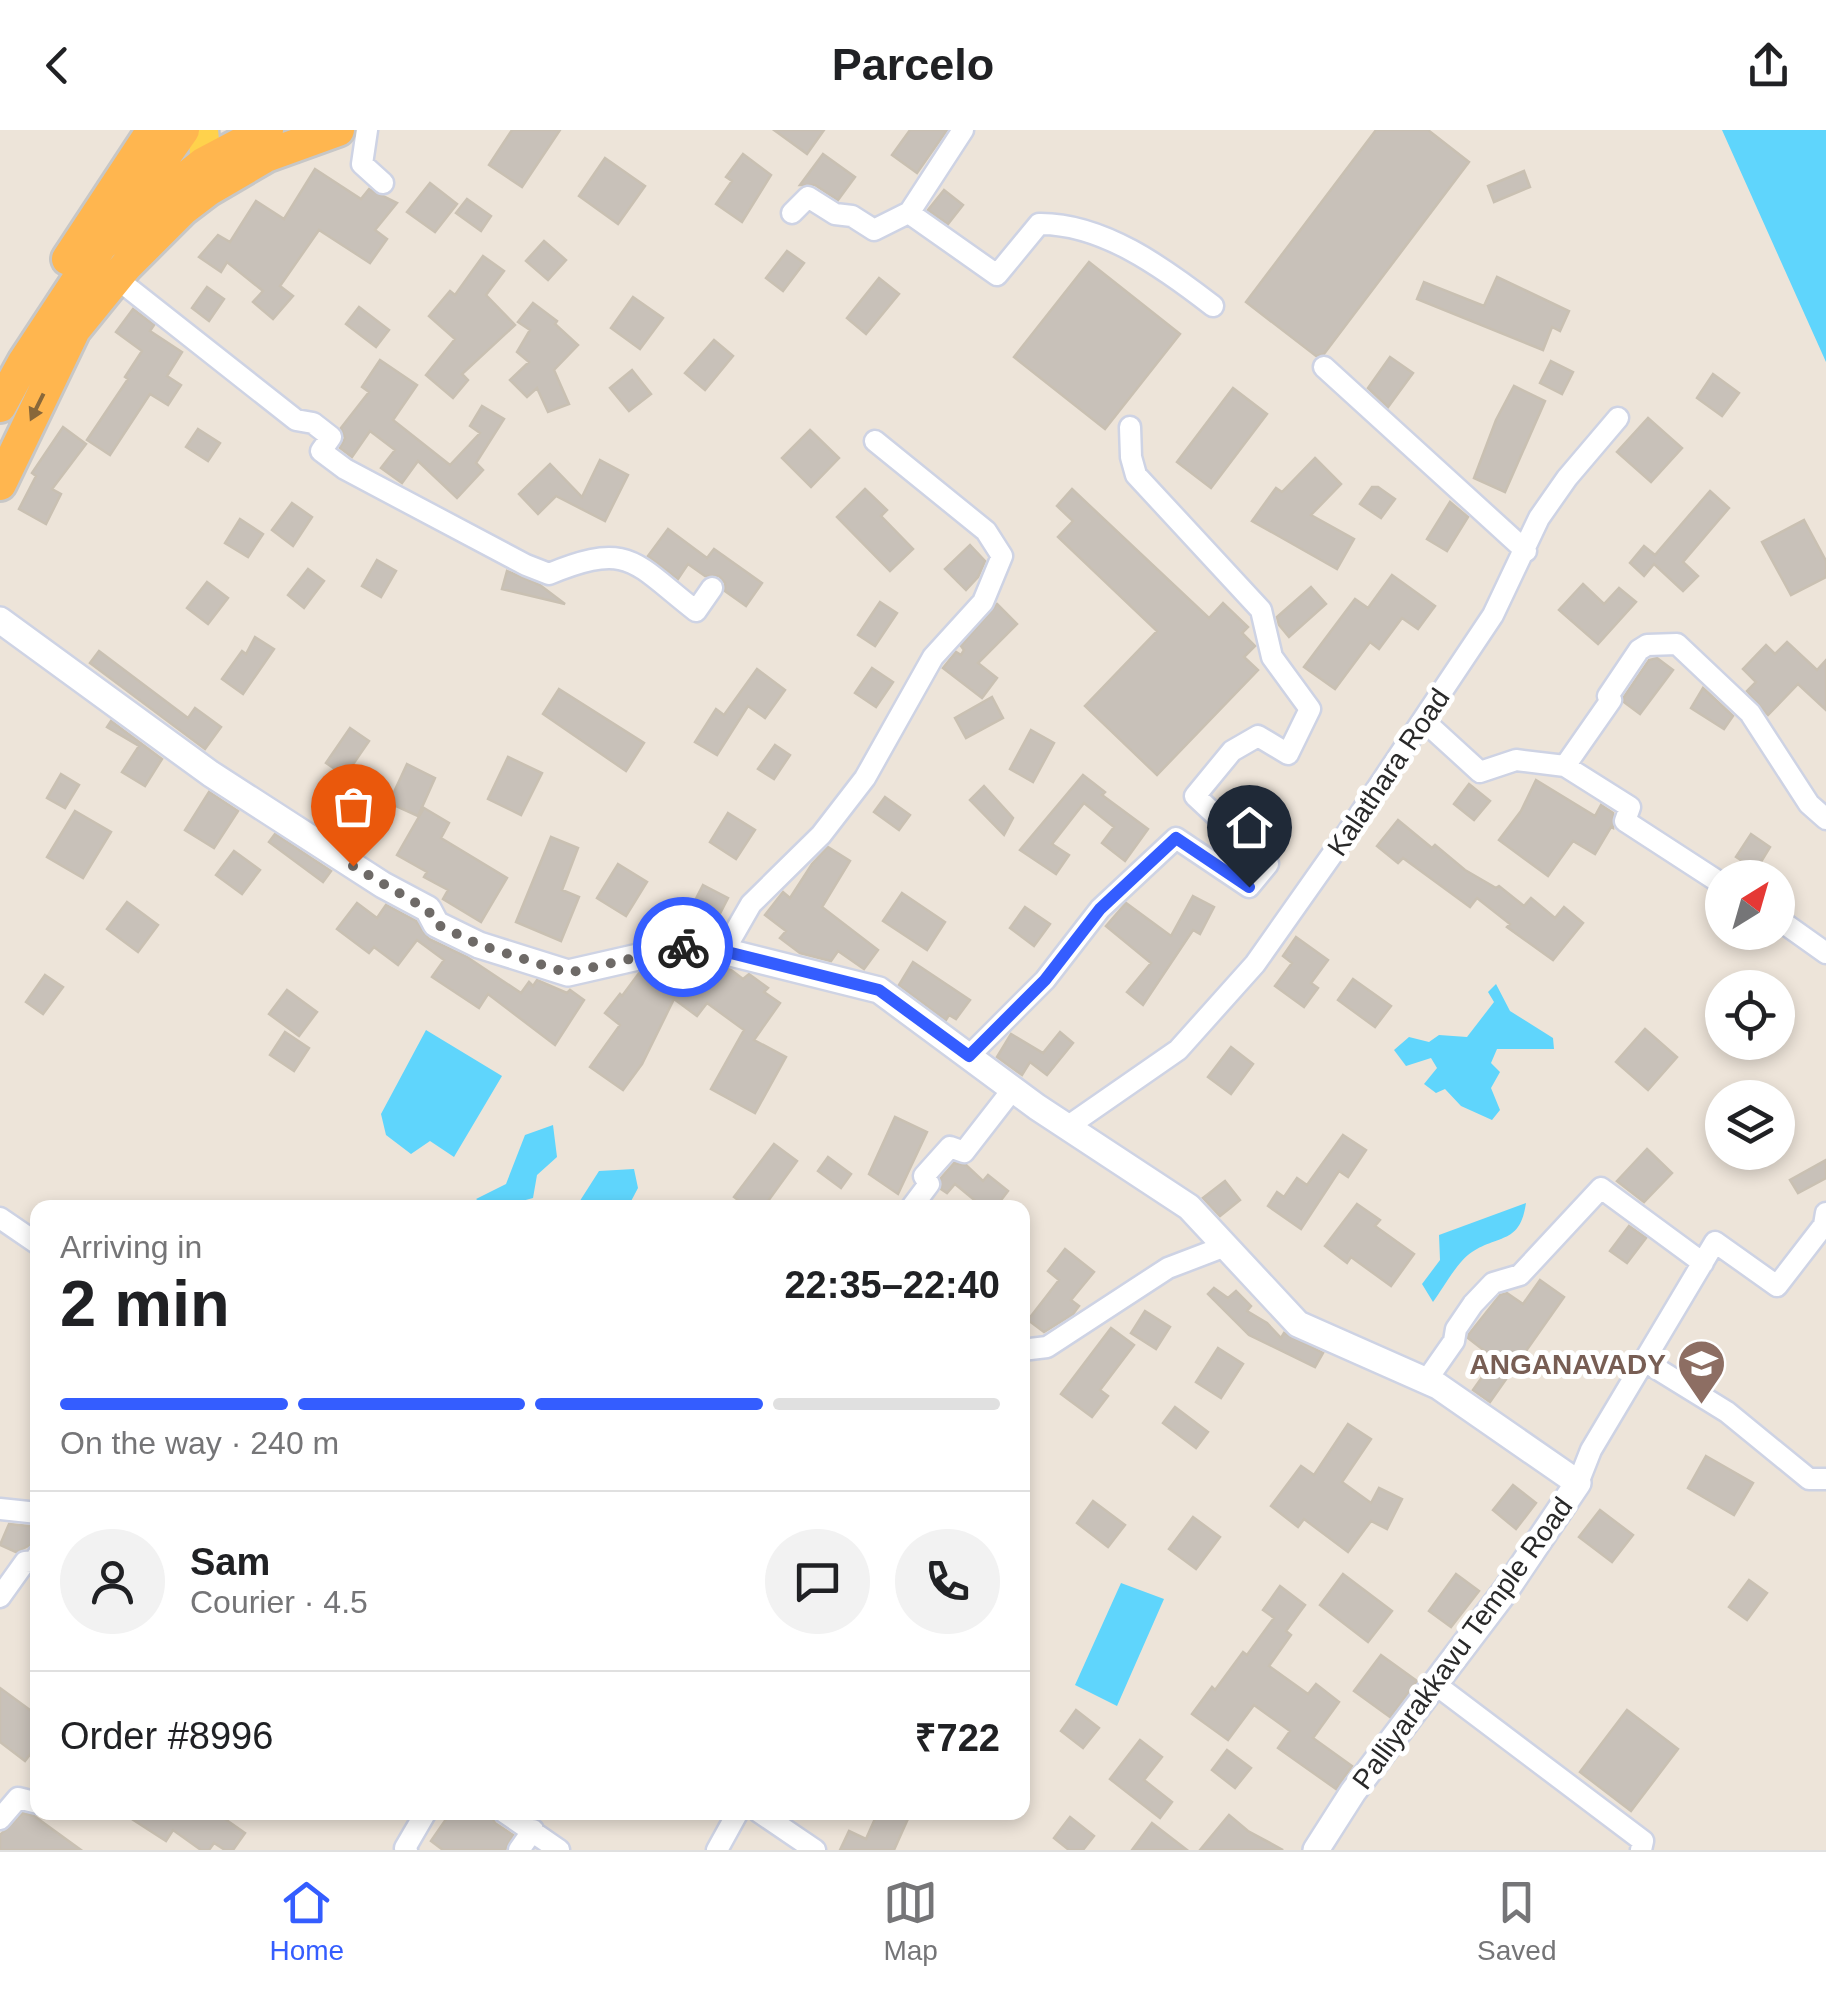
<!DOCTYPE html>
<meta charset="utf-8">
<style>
:root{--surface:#fff;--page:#f2f2f2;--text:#202124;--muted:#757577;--line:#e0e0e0;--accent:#345dff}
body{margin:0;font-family:Helvetica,sans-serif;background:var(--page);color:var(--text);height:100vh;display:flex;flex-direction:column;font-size:38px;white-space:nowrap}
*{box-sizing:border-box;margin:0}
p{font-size:32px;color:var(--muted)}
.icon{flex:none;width:55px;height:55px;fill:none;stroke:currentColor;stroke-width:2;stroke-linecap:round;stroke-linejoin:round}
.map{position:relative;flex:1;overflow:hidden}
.side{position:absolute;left:30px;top:1070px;width:1000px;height:620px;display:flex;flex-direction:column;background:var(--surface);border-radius:20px;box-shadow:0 5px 15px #0003}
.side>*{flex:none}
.needle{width:65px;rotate:37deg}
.buttons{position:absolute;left:1705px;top:730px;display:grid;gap:20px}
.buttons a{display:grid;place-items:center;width:90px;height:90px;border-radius:50%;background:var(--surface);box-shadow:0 5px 15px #0003;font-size:50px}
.pin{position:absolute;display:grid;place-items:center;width:85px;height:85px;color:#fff;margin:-102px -42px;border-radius:50% 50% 50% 0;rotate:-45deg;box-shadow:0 0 10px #0007}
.pin .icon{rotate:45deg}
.courier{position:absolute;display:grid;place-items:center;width:100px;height:100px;margin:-50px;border:8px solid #345dff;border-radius:50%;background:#fff;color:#222;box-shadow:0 2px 12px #0007}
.overview em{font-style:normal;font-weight:800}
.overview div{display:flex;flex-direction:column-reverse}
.overview{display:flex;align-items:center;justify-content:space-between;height:170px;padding:0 30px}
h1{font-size:65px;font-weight:800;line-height:75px}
.bar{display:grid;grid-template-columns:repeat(4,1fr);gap:15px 10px;align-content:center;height:120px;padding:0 30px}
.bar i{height:12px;border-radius:8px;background:var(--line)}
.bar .active{background:var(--accent)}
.bar p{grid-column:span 4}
.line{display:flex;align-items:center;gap:25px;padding:0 30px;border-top:2px solid var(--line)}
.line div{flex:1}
.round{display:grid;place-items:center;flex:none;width:105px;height:105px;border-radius:52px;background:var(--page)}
header{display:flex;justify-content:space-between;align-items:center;height:130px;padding:0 30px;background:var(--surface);font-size:45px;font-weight:800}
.dock{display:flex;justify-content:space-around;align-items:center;height:140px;border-top:2px solid var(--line);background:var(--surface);font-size:28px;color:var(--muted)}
.dock a{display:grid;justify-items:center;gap:5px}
.dock .active{color:var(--accent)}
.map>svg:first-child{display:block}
</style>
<header><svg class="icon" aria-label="back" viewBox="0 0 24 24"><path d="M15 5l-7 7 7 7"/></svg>Parcelo<svg class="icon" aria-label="share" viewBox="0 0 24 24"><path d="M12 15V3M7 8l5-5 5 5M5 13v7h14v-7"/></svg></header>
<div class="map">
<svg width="1826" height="1720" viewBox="0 0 1826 1720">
<rect width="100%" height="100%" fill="#ede4d9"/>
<path fill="#5fd5fc" d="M1722,0H1826V232Z
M1496,854L1510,881L1553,908L1554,919H1497L1491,933L1500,942L1491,958L1500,980L1492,990L1461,976L1445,959L1436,963L1424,954L1437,938L1431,928L1406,936L1394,920L1409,907L1429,912L1439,905L1467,907L1494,872L1488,862Z
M426,900L502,946L454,1027L430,1011L411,1024L386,1005L381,984Z
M553,995L557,1027L537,1045L533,1068L522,1071L517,1078L486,1077L476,1069L506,1054L525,1005Z
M634,1039L638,1058L628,1077H576L599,1041Z
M1526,1073C1520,1114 1500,1104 1472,1122C1457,1132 1444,1157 1433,1172L1422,1154L1440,1130L1439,1105Z
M1121,1453L1164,1469L1117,1576L1075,1555Z"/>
<path fill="#c8c1b9" stroke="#c9c0b2" stroke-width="2.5" d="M512,0H560L522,57L489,35Z
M774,0H824L807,24Z
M910,0H947L917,43L892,25Z
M1376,0H1428L1469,32L1324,224L1316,226L1246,172Z
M743,24L771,45L742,92L716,74L732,51L726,47Z
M823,24L855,47L838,70L815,55H800Z
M605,28L645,56L618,94L579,66Z
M315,39L361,69L369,59L397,73L375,100L387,109L370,133L319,100L280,156L293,166L273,189L253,172L263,161L227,132L221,142L199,127L218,105L230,112L256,71L284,89Z
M1524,41L1530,57L1494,72L1488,56Z
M430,53L457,74L435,102L407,82Z
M944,60L963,75L948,94L928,80Z
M467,69L491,86L481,101L456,83Z
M544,111L566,130L548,150L526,131Z
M787,121L804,133L783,161L766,148Z
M483,126L504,141L486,165L515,195L462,244L468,250L453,268L426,245L455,209L429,186L450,161L455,165Z
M1089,132L1180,204L1105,299L1014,227Z
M1497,147L1569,181L1560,201L1552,197L1543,220L1417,169L1424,152L1484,176Z
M879,148L899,164L866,204L847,188Z
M207,157L224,169L209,191L192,178Z
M633,167L663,188L640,219L611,198Z
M533,173L557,191L555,194L578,215L554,240L569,274L548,282L537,258L527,267L510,250L529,232L517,222L530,200L518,192Z
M359,177L389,200L376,217L346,194Z
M133,179L154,195L150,201L182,222L167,246L181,255L168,275L150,264L110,325L87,310L128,249L125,247L142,221L116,202Z
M714,210L733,226L705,260L685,243Z
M1390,227L1413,243L1388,277L1368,258Z
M380,230L417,255L393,290L450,335L480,303L470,296L482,276L504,289L476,333L483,340L457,368L418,331L402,353L381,338L395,320L370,301L352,327L340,318L345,308L341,298L369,262L362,257Z
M1551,231L1573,242L1562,264L1540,253Z
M632,240L651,264L629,281L610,258Z
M1713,244L1739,263L1722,286L1697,268Z
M1514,256L1545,271L1505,362L1474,348L1496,290Z
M1233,258L1267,284L1211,358L1177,332Z
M1648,288L1682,318L1651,352L1617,322Z
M63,297L86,314L52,359L61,364L46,394L19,379L36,346L32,343Z
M198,299L220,313L208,331L186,317Z
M810,300L839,328L811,357L782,328Z
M1315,328L1341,354L1311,385L1354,409L1337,439L1252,391L1276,358L1282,362Z
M600,330L628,345L605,391L556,366L538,384L519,364L550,334L582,367Z
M1372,357H1378L1395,369L1381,388L1360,374Z
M865,359L887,380L881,386L913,419L890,441L837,387Z
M1072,359L1209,488L1223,473L1248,497L1242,503L1255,516L1244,527L1258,540L1157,645L1085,576L1157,501L1058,407L1073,391L1057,376Z
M1710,361L1729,378L1683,432L1698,446L1683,461L1654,434L1644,446L1630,433L1644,416L1655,425Z
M1450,372L1468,387L1447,421L1427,409Z
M292,373L312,387L293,416L272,400Z
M240,389L263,404L248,427L225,413Z
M1804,390L1826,431V447L1791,465L1762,412Z
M668,399L707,428L714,419L762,453L746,476L725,461V453L719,446H705L688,434L678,449L648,426Z
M970,415L985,431L978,447L966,460L945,439Z
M377,430L396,441L381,467L362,456Z
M308,439L324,451L304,478L288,465Z
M507,441L540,455L565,474L502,459Z
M1392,445L1435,476L1418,499L1402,488L1379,519L1370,512L1335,559L1304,537L1355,469L1368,478Z
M207,452L228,468L208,494L187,478Z
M1583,454L1604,474L1619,458L1636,472L1598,514L1559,480Z
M1311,457L1326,474L1289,507L1279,495L1277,487Z
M880,472L897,483L875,516L858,505Z
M997,474L1017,494L978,533L997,548L982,568L943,538L956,522L961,525L964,520L961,516Z
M255,507L274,519L243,564L222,549L242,521L246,524Z
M1787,512L1817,540L1826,530V580L1798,554L1768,585L1747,561L1756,552L1743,539L1766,515L1775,524Z
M99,521L188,588L195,578L221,597L205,619L90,533Z
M1657,528L1673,540L1640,584L1624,572V567L1649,530Z
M872,538L893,552L876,577L855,563Z
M757,539L785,560L765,588L748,576L717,625L695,612L716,579L724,585Z
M1703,558L1733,586L1724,599L1691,578Z
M559,559L644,613L626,641L543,584Z
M992,567L1003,588L966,608L955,588Z
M111,591L162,629L145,656L122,642L139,616L107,597Z
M350,598L369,611L345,646L326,633Z
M1031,600L1054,613L1033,652L1010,639Z
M775,615L790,625L774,649L758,639Z
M508,627L542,643L521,685L488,669Z
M407,634L435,648L418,686L389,673Z
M61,644L79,655L65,678L47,668Z
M1083,645L1105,662L1102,665L1148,699L1125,731L1102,713L1114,697L1084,673L1052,714L1069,725L1056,744L1020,720Z
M1536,650L1595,686L1601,675L1613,683V698L1611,697L1595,724L1573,711L1548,746L1499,710L1521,681Z
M1469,654L1490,671L1474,690L1454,674Z
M984,656L1013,688L1004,705L970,670Z
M209,662L238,681L214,718L185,700Z
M885,667L910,685L899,700L874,682Z
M424,678L449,693L441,708L507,748L481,792L443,769L448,760L424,747L427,742L397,725Z
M75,681L111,702L83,748L47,727Z
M728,683L755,700L736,729L710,712Z
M1398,690L1432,718L1435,715L1465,740L1496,758L1499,756L1524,776L1531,768L1555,788L1564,777L1583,793L1553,830L1507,797L1510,794L1477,768L1470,777L1403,728L1398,733L1377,716Z
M275,704L331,741L323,752L269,712Z
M1751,704L1770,717L1756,740L1736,727Z
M551,707L578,718L562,760L579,767L561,811L516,792Z
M828,717L850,731L822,777L878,820L864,839L838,821L831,831L800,823L780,808L786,801L765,785L783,762L790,768L812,734Z
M234,721L260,740L242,764L216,745Z
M618,734L647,752L626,786L597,768Z
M703,755L728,768L711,801L685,790Z
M902,763L945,792L927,820L883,791Z
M1193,766L1214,777L1200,804L1193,800L1143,875L1127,862L1151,833L1106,796L1126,773L1171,806Z
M127,772L158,795L138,822L107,799Z
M357,773L377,788L386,775L416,791L429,809L467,827L521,863L529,852L533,856L537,850L567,863L570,860L584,870L555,915L488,864L479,878L432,847L444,830L417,810L398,835L374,817L369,823L337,799Z
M1025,777L1050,794L1034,816L1010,798Z
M1296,807L1328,830L1311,853L1318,858L1304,877L1275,856L1292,833L1283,826Z
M913,832L970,870L956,889L949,885L946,890L899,855Z
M671,836L705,848L715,836L731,840L743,849L749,844L768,858L764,862L780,873L754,910L786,927L755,983L711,959L744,900L707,873L697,886L674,869L642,934L623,960L590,937L620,895L605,883L620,864L622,866L639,843Z
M45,845L63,857L43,884L26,872Z
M1353,849L1391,876L1375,897L1338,870Z
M287,860L317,882L299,906L269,884Z
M1645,899L1677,927L1648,960L1616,932Z
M285,902L309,918L294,941L270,925Z
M1060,902L1073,913L1047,945L1030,932L1022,945L997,927L1011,904L1043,923Z
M1231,917L1253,934L1231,964L1208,947Z
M895,987L927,1002L898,1064L869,1044Z
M1343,1005L1366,1020L1348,1047L1339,1041L1301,1099L1268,1076L1277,1062L1284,1067L1297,1048L1307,1055Z
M774,1014L797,1031L763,1078H749L734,1067Z
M1647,1019L1672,1043L1644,1072L1617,1051Z
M828,1027L851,1044L841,1058L818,1041Z
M1826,1030V1048L1798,1063L1790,1050Z
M954,1033L966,1035L983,1051L988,1045L1008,1061L995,1078H984L955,1054L947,1063L941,1059V1048Z
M1225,1051L1240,1070L1220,1086L1203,1068Z
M1357,1074L1380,1090L1375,1096L1414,1124L1391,1156L1351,1127L1347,1133L1325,1116Z
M1629,1096L1646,1108L1627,1133L1610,1121Z
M1065,1119L1094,1142L1071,1170L1079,1176L1073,1184L1044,1202L1028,1190L1059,1150L1048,1141Z
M1540,1150L1564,1167L1490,1272L1473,1260L1495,1229L1468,1208L1469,1204L1500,1165L1507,1163L1523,1174Z
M1214,1158L1228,1168L1236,1161L1251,1176L1247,1181L1267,1193L1281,1208L1284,1203L1323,1223L1315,1237L1249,1205L1208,1164Z
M1145,1181L1170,1197L1156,1219L1131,1203Z
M1111,1198L1134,1215L1100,1260L1108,1266L1092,1287L1061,1264Z
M1218,1218L1243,1234L1221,1268L1196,1252Z
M1175,1277L1208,1302L1196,1318L1163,1293Z
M1348,1294L1371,1309L1342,1352L1371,1373L1379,1358L1402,1369L1387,1399L1371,1391L1348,1422L1304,1389L1298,1397L1271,1376L1301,1336L1314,1345Z
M1706,1326L1753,1353L1734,1385L1688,1358Z
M1513,1355L1536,1373L1516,1399L1493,1380Z
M1093,1371L1125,1395L1108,1417L1077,1393Z
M1600,1380L1633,1405L1612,1432L1579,1407Z
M1193,1387L1220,1407L1196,1439L1169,1419Z
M9,1394L38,1397V1411L16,1422L0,1415Z
M1343,1444L1392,1481L1368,1512L1320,1475Z
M1456,1444L1479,1461L1451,1497L1429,1481Z
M1749,1450L1767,1463L1747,1490L1729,1477Z
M1280,1456L1305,1475L1286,1501L1291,1505L1269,1536L1308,1564L1316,1554L1339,1572L1313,1608L1352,1636L1336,1659L1278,1618L1290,1601L1254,1575L1228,1610L1192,1584L1212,1557L1215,1560L1243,1522L1247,1525L1274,1488L1263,1480Z
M1381,1525L1417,1551L1390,1587L1354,1561Z
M0,1558L38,1586V1614L25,1631L0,1612Z
M1076,1580L1099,1598L1083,1618L1061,1601Z
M1627,1580L1678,1619L1631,1681L1580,1642Z
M1140,1610L1162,1627L1144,1650L1172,1672L1160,1688L1110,1649Z
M1227,1620L1251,1638L1235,1658L1212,1640Z
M121,1682H215L245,1703L233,1720H225L214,1713L209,1720H201L173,1700L166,1711Z
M451,1682H490L495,1693L513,1705L505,1720H443L431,1711Z
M878,1682H911L894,1720H840L849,1701L866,1709Z
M23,1683L34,1686L81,1720H0V1705Z
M1229,1685L1248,1701L1283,1720H1200Z
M1070,1687L1094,1706L1083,1720H1069L1054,1708Z
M1152,1693L1187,1720H1132Z"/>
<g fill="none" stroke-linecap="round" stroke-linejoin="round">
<defs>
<path id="minor" d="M367,0L362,34L383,53
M963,0L909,83L997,145L1039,94C1102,93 1164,138 1213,176
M792,83L808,67L835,84L852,86L874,100L910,82
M116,148L296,290L313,293L331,307L321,321L345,339L526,435L549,444C630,411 633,432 696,481L712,458
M1324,237L1526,421
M1423,590L1480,642L1516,630L1565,636L1630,677L1625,691L1722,754
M1565,636L1611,570L1608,566L1639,520L1647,515L1677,514L1750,583L1809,674L1826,689
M1778,789L1826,823
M724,821L751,774L821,705L865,648L933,527L983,472L1002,426L986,401L875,311
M969,926L1045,850L1100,779L1176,708L1249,757L1268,734L1195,666L1232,621L1258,606L1288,624L1310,579L1272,527L1261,480L1136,345L1131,327L1130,297
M1067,997L1178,920L1255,834L1348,702L1493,485L1539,388L1567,348L1618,288
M911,1078L929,1054L924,1046L950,1017L964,1022L1013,959
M0,1088L38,1114
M1022,1220L1047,1217L1168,1138L1223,1117
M1646,1232L1727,1282L1809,1349H1826
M1426,1251L1454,1211L1456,1199L1473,1174L1493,1153L1520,1145L1601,1058L1703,1133
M1578,1353L1591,1320L1715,1112L1777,1156L1824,1095L1826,1083
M0,1379L38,1383
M0,1467L25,1432L35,1431L38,1425
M1435,1554L1643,1711L1641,1720
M504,1682L559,1720
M759,1682L815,1720
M0,1689L18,1668L38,1673
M407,1720L405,1718L426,1682
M519,1720L533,1700
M717,1720L738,1682"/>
<path id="tertiary" d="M0,490L211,644L383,755L428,779L436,794L479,815L568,843L695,814L879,860L1037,977L1189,1077L1298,1194L1438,1256L1578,1353L1506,1460L1353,1662L1316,1720"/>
<path id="primary" d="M203,0L208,57"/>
<path id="trunk" d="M127,79L183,0
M68,129L153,0
M0,276L24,232L101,115L203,34L267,0
M0,354L74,200L126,136L183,79L208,60L266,26L338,0"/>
</defs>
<use href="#minor" stroke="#ced3e4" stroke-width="25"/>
<use href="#tertiary" stroke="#ced3e4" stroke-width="30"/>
<use href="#primary" stroke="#c7c7c7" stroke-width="35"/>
<use href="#trunk" stroke="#c7c7c7" stroke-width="38"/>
<use href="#minor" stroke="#fff" stroke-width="20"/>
<use href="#tertiary" stroke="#fff" stroke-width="25"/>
<use href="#primary" stroke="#ffd24c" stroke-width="30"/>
<use href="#trunk" stroke="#ffb64f" stroke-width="32"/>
</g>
<defs><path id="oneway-solid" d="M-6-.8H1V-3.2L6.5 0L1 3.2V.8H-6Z" transform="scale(2.5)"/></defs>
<use fill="#89683a" href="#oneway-solid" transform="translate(37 277) rotate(116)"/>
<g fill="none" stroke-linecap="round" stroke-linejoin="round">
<path stroke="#6e6a67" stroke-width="10" stroke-dasharray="0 18" d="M353,736L428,780L436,794L480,815L568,843L683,817"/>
<path stroke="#345dff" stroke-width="12" d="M683,817L695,814L879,860L969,926L1045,850L1100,779L1176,708L1249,757"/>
</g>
<defs>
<symbol id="school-pin" viewBox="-11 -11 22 30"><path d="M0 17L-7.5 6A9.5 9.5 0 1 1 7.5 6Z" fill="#8d6e63" stroke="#fff"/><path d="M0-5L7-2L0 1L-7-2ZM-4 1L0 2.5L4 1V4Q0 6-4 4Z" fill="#fff"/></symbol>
</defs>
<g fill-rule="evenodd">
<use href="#school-pin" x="1674" y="1206" width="55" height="75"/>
</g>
<g text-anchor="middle" stroke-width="10" stroke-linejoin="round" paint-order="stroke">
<g font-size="28" fill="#292929" stroke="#fff">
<text transform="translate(1388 642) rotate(-56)" y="10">Kalathara Road</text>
<text transform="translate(1462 1513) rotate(-54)" y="10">Palliyarakkavu Temple Road</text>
</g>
<g font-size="28" font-weight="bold" fill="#785e54" stroke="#fff" text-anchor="end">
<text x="1666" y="1244">ANGANAVADY</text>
</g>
</g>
</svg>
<div class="buttons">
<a><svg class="needle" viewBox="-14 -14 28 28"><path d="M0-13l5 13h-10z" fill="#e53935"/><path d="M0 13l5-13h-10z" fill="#757577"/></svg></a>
<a><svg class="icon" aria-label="locate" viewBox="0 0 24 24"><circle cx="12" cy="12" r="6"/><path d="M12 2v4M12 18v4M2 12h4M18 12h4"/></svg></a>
<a><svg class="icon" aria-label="layers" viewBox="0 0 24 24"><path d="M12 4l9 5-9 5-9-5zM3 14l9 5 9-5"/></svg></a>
</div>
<div class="pin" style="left:353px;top:736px;background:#ea580c"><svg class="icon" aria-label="bag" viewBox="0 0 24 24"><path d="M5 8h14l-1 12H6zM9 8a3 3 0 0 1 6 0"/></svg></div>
<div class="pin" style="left:1249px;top:757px;background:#1f2937"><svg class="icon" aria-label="home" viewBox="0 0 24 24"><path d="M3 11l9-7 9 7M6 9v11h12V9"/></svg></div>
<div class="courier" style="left:683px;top:817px"><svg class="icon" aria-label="bike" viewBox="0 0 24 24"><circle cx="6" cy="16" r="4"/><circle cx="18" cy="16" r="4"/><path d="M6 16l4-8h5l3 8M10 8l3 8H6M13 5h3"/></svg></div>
<section class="side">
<div class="overview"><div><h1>2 min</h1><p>Arriving in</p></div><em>22:35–22:40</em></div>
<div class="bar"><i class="active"></i><i class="active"></i><i class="active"></i><i></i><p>On the way · 240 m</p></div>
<div class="line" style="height:180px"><a class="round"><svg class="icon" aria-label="person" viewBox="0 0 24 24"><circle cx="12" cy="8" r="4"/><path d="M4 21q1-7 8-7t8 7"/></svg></a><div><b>Sam</b><p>Courier · 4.5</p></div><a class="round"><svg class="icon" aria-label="chat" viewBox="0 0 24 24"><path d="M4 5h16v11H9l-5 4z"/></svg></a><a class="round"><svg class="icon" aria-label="phone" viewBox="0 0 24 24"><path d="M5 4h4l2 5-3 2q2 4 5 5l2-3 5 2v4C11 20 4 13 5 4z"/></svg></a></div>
<div class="line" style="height:130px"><div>Order #8996</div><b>₹722</b></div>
</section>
</div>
<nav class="dock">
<a class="active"><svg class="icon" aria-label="home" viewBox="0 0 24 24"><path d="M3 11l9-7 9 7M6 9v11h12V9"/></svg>Home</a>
<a><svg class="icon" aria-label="map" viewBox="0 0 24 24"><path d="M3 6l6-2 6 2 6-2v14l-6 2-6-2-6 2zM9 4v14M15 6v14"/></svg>Map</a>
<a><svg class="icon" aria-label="saved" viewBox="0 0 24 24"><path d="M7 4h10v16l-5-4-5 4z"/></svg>Saved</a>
</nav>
